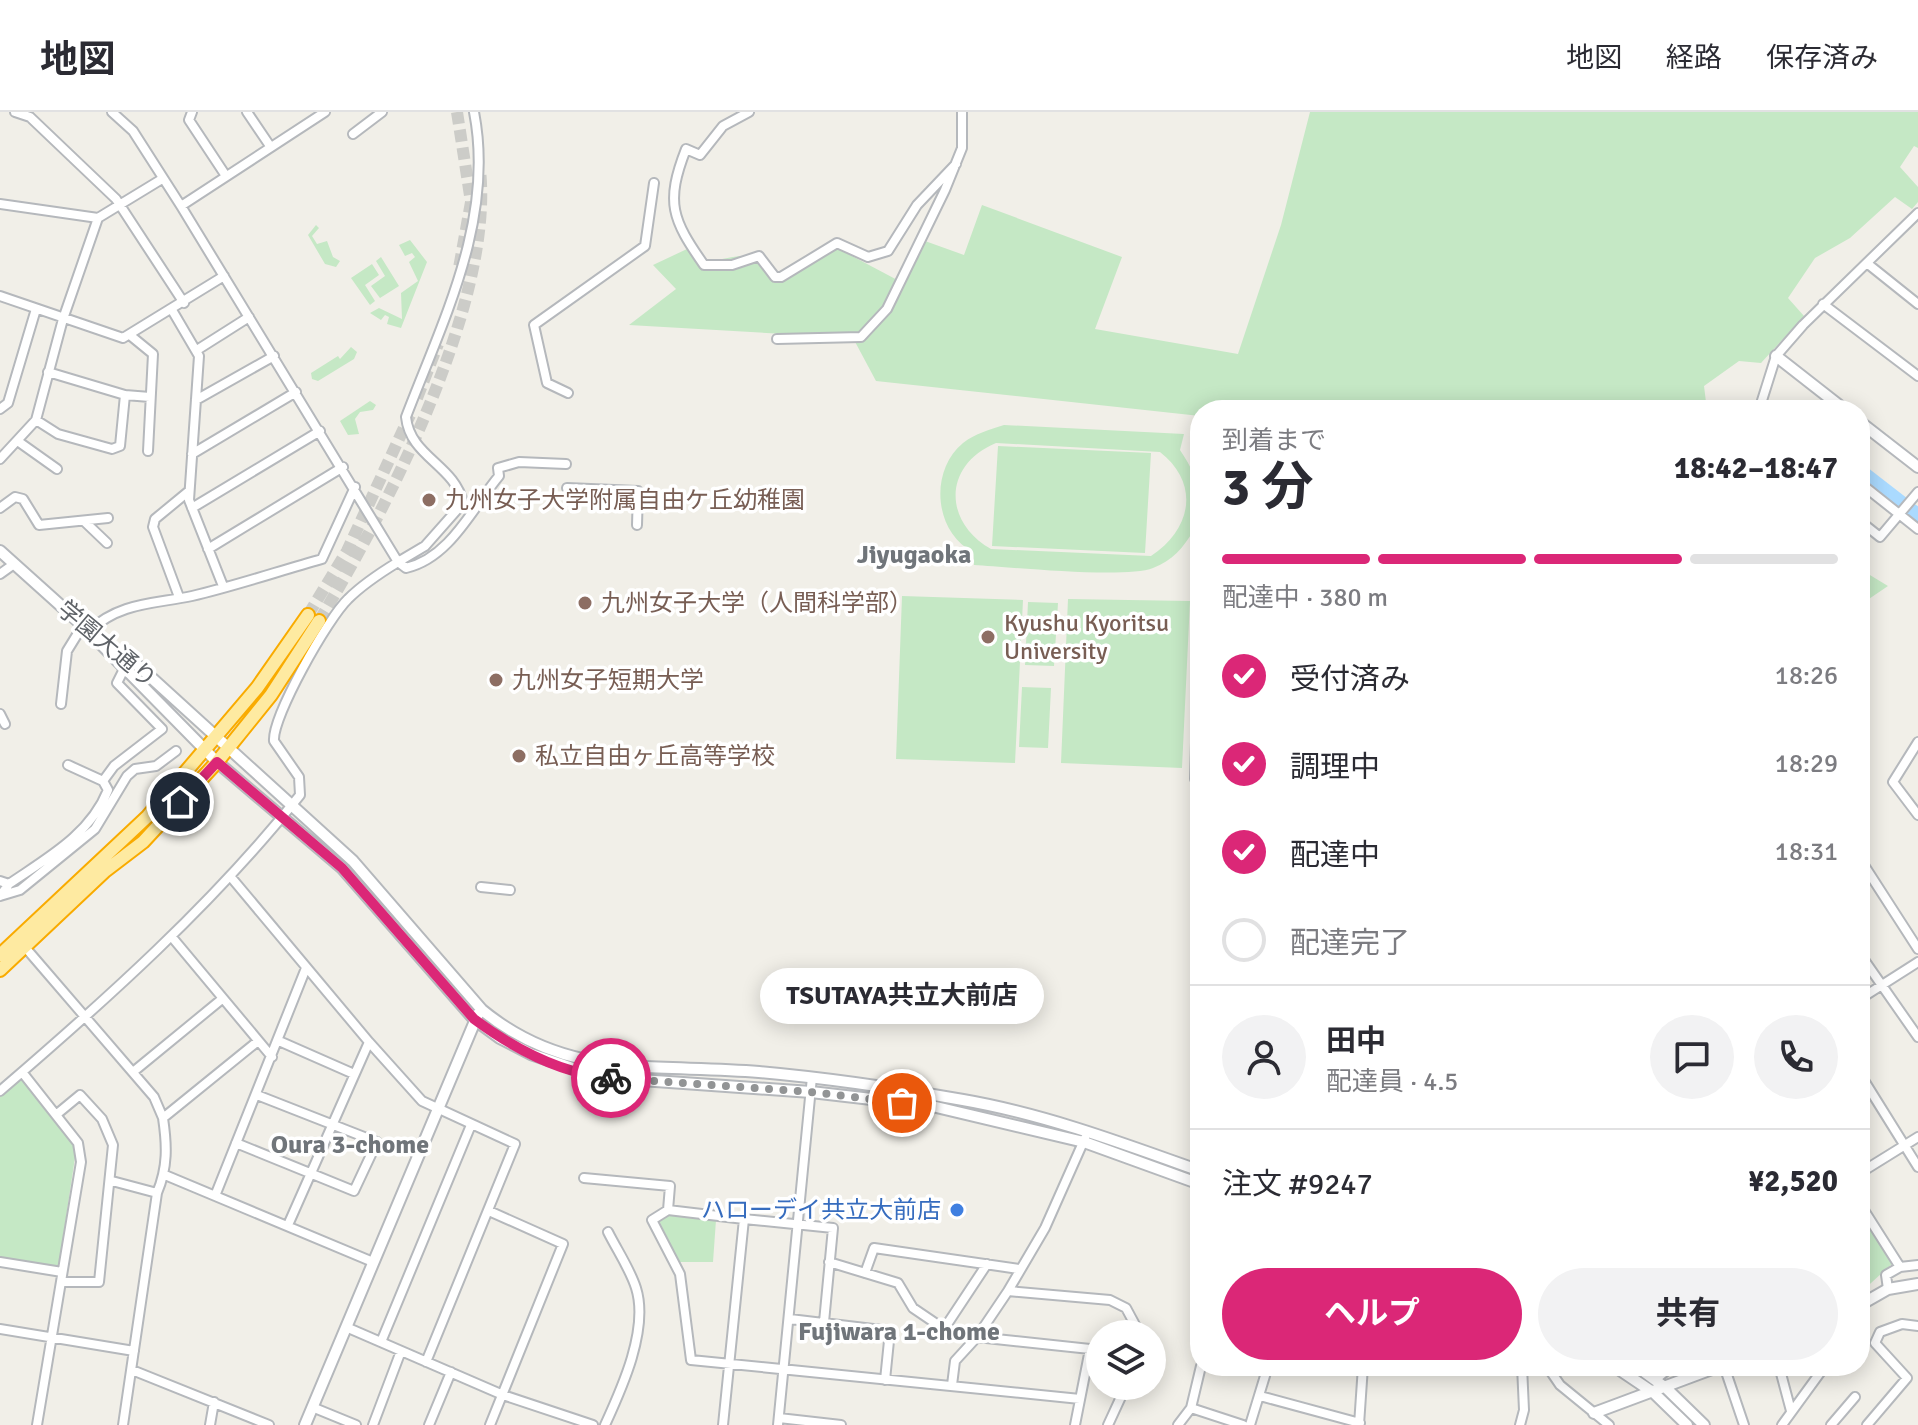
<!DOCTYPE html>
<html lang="ja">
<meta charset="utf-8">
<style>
:root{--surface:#fff;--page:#f2f2f3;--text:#2b2b33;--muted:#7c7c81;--line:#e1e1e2;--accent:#db2777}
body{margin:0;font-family:Signika,"Noto Sans JP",sans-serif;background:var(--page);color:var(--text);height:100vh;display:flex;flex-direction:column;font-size:30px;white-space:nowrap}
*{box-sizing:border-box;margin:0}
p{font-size:26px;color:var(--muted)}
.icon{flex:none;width:44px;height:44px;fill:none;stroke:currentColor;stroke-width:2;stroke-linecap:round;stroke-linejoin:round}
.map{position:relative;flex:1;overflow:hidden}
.details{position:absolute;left:1190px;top:288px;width:680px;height:976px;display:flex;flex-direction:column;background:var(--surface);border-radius:32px;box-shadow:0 4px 20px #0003}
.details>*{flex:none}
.fabs{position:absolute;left:1086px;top:1208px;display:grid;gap:16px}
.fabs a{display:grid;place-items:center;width:80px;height:80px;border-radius:50%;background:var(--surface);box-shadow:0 4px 20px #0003;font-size:40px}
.pin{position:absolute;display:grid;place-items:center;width:68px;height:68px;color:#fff;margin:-34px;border:4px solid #fff;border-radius:50%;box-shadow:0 2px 8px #0007}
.courier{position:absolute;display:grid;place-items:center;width:80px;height:80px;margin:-40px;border:6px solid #db2777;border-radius:50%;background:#fff;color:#222;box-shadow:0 2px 10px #0007}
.bubble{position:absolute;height:56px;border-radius:28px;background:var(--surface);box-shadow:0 4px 20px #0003;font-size:26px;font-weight:700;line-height:56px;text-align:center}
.summary em{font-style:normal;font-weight:700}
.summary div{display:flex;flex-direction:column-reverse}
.summary{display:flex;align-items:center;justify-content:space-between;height:136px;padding:0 32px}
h1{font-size:52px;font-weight:700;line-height:60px}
.bar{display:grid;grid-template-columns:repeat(4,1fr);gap:12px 8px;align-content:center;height:96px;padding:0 32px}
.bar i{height:10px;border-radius:6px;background:var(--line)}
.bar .on{background:var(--accent)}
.bar p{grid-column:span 4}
.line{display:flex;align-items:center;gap:20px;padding:0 32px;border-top:2px solid var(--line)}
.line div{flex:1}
.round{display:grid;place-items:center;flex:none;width:84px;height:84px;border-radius:42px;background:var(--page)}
ol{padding:0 32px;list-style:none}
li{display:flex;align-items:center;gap:24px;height:88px}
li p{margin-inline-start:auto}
li .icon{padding:8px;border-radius:50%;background:var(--accent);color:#fff;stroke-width:4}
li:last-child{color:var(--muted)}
li i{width:44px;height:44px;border:4px solid var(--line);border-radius:50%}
.cta{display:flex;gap:16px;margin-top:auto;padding:16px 32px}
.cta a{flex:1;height:92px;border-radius:48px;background:var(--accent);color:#fff;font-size:32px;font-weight:700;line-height:92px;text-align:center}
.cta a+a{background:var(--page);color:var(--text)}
header{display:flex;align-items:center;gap:48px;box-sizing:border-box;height:112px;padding:0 40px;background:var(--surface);border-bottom:2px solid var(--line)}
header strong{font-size:38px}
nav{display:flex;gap:44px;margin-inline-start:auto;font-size:28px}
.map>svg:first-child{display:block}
</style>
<header>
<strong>地図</strong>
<nav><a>地図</a><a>経路</a><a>保存済み</a></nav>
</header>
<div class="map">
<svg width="1918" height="1313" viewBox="0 0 1918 1313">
<rect width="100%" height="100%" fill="#f1efe8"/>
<path fill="#c5e8c5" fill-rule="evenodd" d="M1310,0H1918V36L1914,34L1900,55L1918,75V90L1912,97L1895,85L1850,126L1815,146L1788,186L1804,204L1761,251L1739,249L1704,274L1707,298H1200V304L876,269L853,226L629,213L676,177L653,153L687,137L709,150C747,141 753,139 777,170L835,135L903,171L925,129L964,143L982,93L1122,145L1095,217L1238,242L1281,113Z
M316,113L319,116L312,124L317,132L327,129L333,145L340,149L336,155L325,152L308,123Z
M410,128L427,150L401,216L387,212L389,205L385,203L381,208L370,201L379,196L402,207L401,181L418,169L409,150L415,145L412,141L405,144L399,133Z
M381,145L399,174L380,186L371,174L385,164L376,149Z
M372,152L379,163L365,173L375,189L370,193L351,166Z
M351,235L357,240L354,247L318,269L312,267L311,261L338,244L340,247Z
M370,289L376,293L373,298L360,300L355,307L359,322L348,323L340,309Z
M1004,313L1184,322L1180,338C1196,362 1210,391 1193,419C1184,435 1172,449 1153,456C1125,467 1011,455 974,453L973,440C934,420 929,359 963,331C976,321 989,318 1004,313ZM996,331L1160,340C1201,372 1191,418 1151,444L991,437C943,410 943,353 996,331Z
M998,334L1151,341L1145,441L992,434Z
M1860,457L1888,474L1860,493Z
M902,484L1023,488L1015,651L896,647Z
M1068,487L1190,489L1182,656L1061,651Z
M1028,490L1058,491L1054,554L1025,553Z
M1022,575L1051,576L1048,636L1019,635Z
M18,968H23L64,1017L76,1039L59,1152L56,1155L0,1146V985Z
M1860,1096L1893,1151L1860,1181Z
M668,1103L716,1108L713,1150H679L659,1109Z"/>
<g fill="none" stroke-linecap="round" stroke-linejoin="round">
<path stroke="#aadaff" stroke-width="18" d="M1860,361L1900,392
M1912,401L1918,407"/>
<path stroke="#ccccc8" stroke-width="12" stroke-dasharray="12 6" stroke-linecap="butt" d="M457,0L471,90L459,156
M417,286L438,232
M308,503L347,439L410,303
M319,509C387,397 494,190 480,58"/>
<defs>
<path id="minor" d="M15,0L30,5L116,87L184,191
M192,0L189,8L226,64
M247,0L270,34
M474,0C495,107 443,208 406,305C410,345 455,353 463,391L425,434L398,450L406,456C450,446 473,395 499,364L498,356L519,350L566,352
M749,0L723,14L700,43L686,37C665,91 672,107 704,153H732L759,144L775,165H781L837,131L868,145L888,139L917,93L956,52
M353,22L382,0
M0,92L98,106
M181,94L325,0
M1868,152L1918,192
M0,184L123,226L224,164
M1823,192L1918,264
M172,198L199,244L189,388L223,474
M131,224L153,242L148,339
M777,227L861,225L887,197L945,78L962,36V0
M197,238L249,205
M48,260L125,283L150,285
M568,281L547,271L534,213L645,134L654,71
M196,288L274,244
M0,297L8,291L36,197
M1759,298L1776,244L1803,213L1918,101
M36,308L58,322L112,337L120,334L125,283
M19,330L57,357
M192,342L296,280
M0,347L36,308L63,207L98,106L162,67
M1860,371L1918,417
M567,376L638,379L637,413
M0,396L15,385L23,387L39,413L108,406
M192,396L320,319
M84,409L107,431
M1860,409L1880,425L1918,380
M208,437L343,355
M0,462L14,452
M179,485L153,415L155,407L189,379
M89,519C120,490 154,492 192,484C235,474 279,459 322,447L355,375
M61,592L67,539L83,513
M0,602L5,612
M1918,630L1893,670L1918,703
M1195,667L1200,487
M103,669L114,654L162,617L117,571L123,559
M1860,747L1918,837
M230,764L369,930L288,1113
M0,769L9,772L0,784
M9,772C47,746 90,723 108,678L103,669L68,653
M481,775L510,778
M0,784L20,778L95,717L127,664L135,657L156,654L176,639
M171,824L272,945
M24,834L154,985L163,1006L258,929
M1860,842L1918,925
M1860,887L1918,850
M279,929L354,962
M369,930L422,989L515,1032L426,1250
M22,960L78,1031L81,1050L37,1313
M133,960L222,887
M1860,962L1918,1055
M0,979C106,888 213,792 300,683L299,665L274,629C272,605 328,506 348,487C363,472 380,461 398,450L181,94L133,19L112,0
M57,1002L80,983L102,1007L113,1033L99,1170H62
M236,1031L354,1079L377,1030L257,983
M1860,1061L1918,1025
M165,1063L373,1150
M584,1066L670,1074L668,1098
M112,1069L157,1081
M215,1084L306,856
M1860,1092L1900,1155
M489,1099L563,1132L490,1313
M744,1107L668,1098L652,1108L680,1162L691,1248L1080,1287
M0,1150L62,1160
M829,1150L898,1171L913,1196L944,1217L987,1152
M865,1161L874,1136L1019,1157
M1888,1177L1886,1163L1900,1155L1918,1153
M1008,1179L1045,1116L1085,1026
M1860,1197V1206
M790,1207L890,1219L885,1268
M346,1215L503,1283L593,1313
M0,1217L134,1239
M977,1225L1090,1237L1075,1313
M381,1230L471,1013
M1547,1254L1560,1273L1609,1313
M1724,1254L1744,1313
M1779,1254L1791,1299
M132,1258L269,1313
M1655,1268L1672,1254
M952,1273L955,1249L977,1225L1008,1179L1110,1188L1126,1196L1140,1222
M1260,1284L1360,1311
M312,1295L356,1313
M1191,1296L1243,1313
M779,1306L841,1313
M123,1313L157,1081C168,1055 167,1033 163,1006
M210,1313L214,1290
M373,1313L401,1239
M429,1313L451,1260
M605,1313C622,1276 649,1217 636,1176C630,1157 617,1138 608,1120
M723,1313L744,1107L833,1116L824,1210
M778,1313L812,965
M1108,1313L1126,1274
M1178,1313L1191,1296L1201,1254
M1250,1313L1268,1254
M1359,1313L1363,1254
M1520,1313L1524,1298L1522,1254
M1782,1313L1825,1254
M1831,1313L1855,1285
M1867,1313L1907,1266L1875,1231L1880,1220L1902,1212L1918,1214"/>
<path id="tertiary" d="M1776,244L1845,298
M1860,310L1918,355
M0,439L89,519L134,550L353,749L482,898C568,969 655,951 759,960C827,966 895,976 963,988C1044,1002 1122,1031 1200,1059
M101,532L217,650L342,756L474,907L500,926L531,942L599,965L811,980L932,994L1084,1030L1200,1072
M1860,1193L1888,1177L1918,1172
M1614,1254L1654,1281L1687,1313
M1636,1254L1666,1276L1704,1313
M1594,1301L1720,1254
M305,1313L478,902"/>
<path id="trunk" d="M0,843L148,704L257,576L308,503
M0,858L105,759L143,730L217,650L271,583L319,509"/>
</defs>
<use href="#minor" stroke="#b5b8bc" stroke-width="12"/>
<use href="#tertiary" stroke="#b5b8bc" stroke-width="14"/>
<use href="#trunk" stroke="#f9ab00" stroke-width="16"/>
<use href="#minor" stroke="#fff" stroke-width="8"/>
<use href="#tertiary" stroke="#fff" stroke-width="10"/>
<use href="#trunk" stroke="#feeaa1" stroke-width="12"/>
</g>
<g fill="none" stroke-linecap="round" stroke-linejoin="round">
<path stroke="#929495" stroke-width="8" stroke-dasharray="0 14.4" d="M611,966L811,980L902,991"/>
<path stroke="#db2777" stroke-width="10" d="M180,690L217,650L342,756L474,907C513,936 561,962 611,966"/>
</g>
<g fill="#8d6e63" stroke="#fff" stroke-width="3">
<circle cx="429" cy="388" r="8"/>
<circle cx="585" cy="491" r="8"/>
<circle cx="988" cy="525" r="8"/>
<circle cx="496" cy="568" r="8"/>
<circle cx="519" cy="644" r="8"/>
</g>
<circle fill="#3f7fe0" stroke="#fff" stroke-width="3" cx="957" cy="1098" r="8"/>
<g text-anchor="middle" stroke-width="7" stroke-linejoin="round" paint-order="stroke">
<g font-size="24" fill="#785e54" stroke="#fff" text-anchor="start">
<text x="445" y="396">九州女子大学附属自由ケ丘幼稚園</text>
<text x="601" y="499">九州女子大学（人間科学部）</text>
<text x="1004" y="519">Kyushu Kyoritsu<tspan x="1004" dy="28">University</tspan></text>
<text x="512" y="576">九州女子短期大学</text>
<text x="535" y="652">私立自由ヶ丘高等学校</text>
</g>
<g font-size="24" fill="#5f6368" stroke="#fff">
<text transform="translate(107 532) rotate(40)" y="8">学園大通り</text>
</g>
<g font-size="24" fill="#366cbe" stroke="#fff" text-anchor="end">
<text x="941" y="1106">ハローデイ共立大前店</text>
</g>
<g font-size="26" font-weight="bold" fill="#70757a" stroke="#fff">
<text x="914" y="451">Jiyugaoka</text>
<text x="350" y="1041">Oura 3-chome</text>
<text x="899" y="1228">Fujiwara 1-chome</text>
</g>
</g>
</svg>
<div class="fabs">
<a><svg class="icon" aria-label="layers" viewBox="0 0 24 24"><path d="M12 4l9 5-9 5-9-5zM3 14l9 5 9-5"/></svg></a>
</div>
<div class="pin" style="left:902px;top:991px;background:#ea580c"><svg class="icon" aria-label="bag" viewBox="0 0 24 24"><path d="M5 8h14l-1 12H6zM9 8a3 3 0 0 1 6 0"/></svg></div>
<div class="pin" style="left:180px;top:690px;background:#1f2937"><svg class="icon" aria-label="home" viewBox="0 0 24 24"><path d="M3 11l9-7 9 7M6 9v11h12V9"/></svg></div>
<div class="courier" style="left:611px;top:966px"><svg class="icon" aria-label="bike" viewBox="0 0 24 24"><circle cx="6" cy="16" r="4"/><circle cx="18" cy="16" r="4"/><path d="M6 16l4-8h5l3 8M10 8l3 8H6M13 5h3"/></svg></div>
<div class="bubble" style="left:760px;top:856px;width:284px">TSUTAYA共立大前店</div>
<section class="details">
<div class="summary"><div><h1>3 分</h1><p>到着まで</p></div><em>18:42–18:47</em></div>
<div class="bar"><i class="on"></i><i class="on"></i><i class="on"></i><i></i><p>配達中 · 380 m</p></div>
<ol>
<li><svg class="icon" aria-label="check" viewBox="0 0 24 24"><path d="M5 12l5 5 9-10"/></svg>受付済み<p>18:26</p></li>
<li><svg class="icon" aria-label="check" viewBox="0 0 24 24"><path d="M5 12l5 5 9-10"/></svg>調理中<p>18:29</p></li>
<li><svg class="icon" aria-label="check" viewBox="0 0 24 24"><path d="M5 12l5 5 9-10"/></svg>配達中<p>18:31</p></li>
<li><i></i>配達完了</li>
</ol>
<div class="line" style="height:144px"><a class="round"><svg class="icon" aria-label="person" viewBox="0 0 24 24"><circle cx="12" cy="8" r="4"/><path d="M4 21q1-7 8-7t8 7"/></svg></a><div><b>田中</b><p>配達員 · 4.5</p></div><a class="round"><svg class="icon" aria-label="chat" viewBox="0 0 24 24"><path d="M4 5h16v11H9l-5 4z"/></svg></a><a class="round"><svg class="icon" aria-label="phone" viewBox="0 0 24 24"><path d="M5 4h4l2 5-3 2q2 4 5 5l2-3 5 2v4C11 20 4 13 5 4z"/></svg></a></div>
<div class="line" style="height:104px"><div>注文 #9247</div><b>¥2,520</b></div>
<div class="cta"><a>ヘルプ</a><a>共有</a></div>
</section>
</div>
